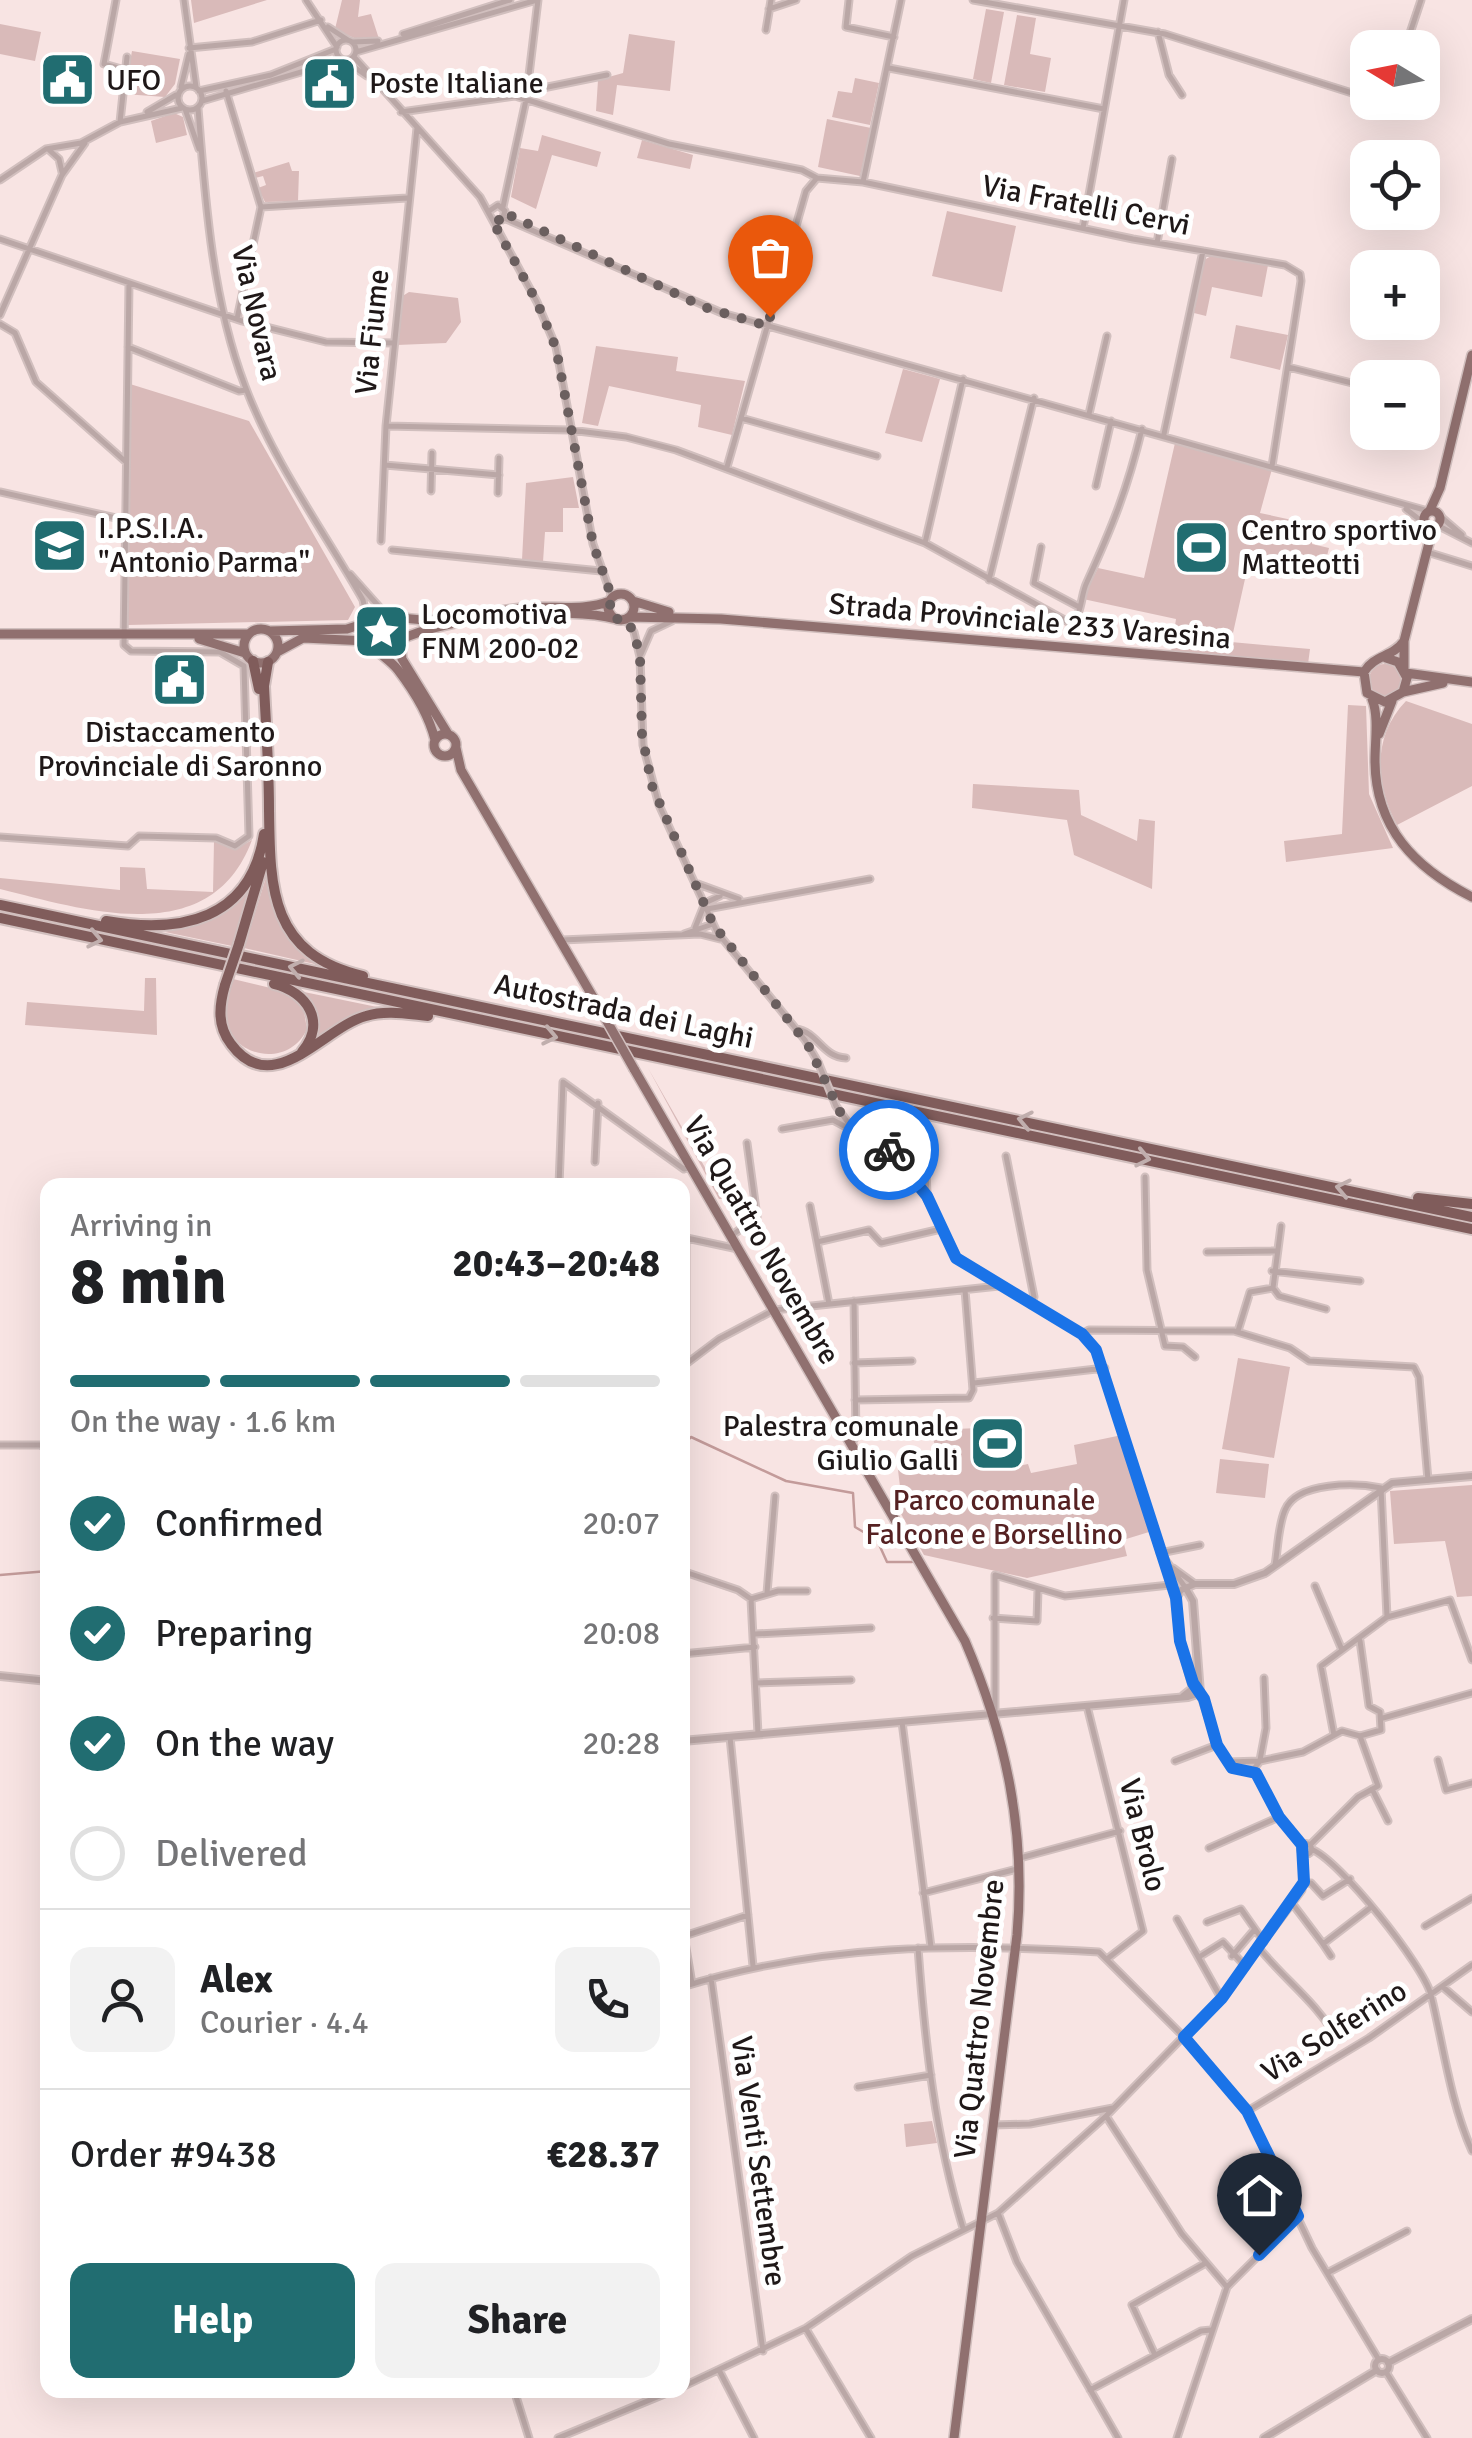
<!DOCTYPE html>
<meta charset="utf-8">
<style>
:root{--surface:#fff;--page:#f2f2f2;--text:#202124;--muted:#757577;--line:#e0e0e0;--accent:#216d71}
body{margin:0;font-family:Signika,sans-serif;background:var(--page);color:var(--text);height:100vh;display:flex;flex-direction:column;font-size:38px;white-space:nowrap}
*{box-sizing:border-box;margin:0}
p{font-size:32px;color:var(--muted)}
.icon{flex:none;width:55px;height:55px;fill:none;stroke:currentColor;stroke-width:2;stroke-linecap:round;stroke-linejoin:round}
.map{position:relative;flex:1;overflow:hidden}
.drawer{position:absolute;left:40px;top:1178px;width:650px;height:1220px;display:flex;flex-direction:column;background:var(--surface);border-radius:20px;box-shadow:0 10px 40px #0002}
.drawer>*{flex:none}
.needle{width:65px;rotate:280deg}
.buttons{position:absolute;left:1350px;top:30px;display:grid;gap:20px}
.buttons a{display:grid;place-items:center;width:90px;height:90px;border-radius:20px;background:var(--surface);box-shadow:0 10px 40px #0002;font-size:50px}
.pin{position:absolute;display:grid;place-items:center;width:85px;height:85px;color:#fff;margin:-102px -42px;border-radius:50% 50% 50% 0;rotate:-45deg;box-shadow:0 0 10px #0007}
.pin .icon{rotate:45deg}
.courier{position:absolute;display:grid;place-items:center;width:100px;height:100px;margin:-50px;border:8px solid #1a73e8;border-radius:50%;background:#fff;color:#222;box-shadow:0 2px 12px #0007}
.summary em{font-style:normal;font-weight:800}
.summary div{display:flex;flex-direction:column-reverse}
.summary{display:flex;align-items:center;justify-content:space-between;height:170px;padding:0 30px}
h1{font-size:65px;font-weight:800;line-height:75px}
.bar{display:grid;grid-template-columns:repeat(4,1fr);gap:15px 10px;align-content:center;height:120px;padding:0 30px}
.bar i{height:12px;border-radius:8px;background:var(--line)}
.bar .on{background:var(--accent)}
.bar p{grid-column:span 4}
.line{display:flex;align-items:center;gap:25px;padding:0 30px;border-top:2px solid var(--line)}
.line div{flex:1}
.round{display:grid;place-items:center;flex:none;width:105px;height:105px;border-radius:20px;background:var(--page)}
ol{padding:0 30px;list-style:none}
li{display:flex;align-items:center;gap:30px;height:110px}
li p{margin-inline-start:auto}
li .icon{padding:10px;border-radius:50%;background:var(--accent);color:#fff;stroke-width:4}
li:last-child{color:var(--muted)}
li i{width:55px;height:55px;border:5px solid var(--line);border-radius:50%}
.primary-button{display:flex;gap:20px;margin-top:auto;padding:20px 30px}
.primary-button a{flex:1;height:115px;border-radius:20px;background:var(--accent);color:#fff;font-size:40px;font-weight:800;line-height:115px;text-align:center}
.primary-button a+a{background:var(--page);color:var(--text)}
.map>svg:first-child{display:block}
</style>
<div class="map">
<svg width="1472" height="2438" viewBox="0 0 1472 2438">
<rect width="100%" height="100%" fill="#f8e4e3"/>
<path fill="#d9bab9" d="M191,0H267L194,23Z
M342,0H360L358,17L371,14L379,39L354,38L335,29Z
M986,9L1004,12L991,83L973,79Z
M1017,15L1036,18L1030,54L1051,58L1045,92L1004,85Z
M0,24L41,32L35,61L0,54Z
M629,34L675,41L670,91L617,85L613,115L596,111L598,80L623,73Z
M132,51L180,59L175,84L165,97L124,94Z
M855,78L879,83L870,125L832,117L838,91L852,93Z
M174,113L183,117L187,135L156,143L151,121Z
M827,119L871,128L860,176L818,167Z
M542,135L601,152L597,167L552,155L536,209L511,197L520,148L538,151Z
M642,140L693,155L690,169L637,158Z
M289,162L292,171H299L298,201L265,202L258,188L266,185L263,176L255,178L253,173Z
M947,211L1016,226L1002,292L932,276Z
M1213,255L1268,265L1262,297L1212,287L1206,316L1194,313L1204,260Z
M409,292L458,298L461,322L446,343L397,345L401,297Z
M1236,325L1288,335L1280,370L1230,358Z
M596,346L678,357L676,371L745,381L732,435L698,427L701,405L609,386L598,426L582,423Z
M903,369L940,379L922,442L885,433Z
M130,384L249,421L355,607L348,620L128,625Z
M1175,443L1272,469L1260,513L1315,525L1312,544L1329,548L1322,576L1249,561L1231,642L1310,649L1308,664L1171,652L1176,619L1083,599L1098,568L1144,578Z
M573,477L579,508H563V532H545L543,562L522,560L526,483Z
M1369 680a16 16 0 1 1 32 0a16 16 0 1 1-32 0Z
M1406,701L1472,724V786L1397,825C1375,784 1372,736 1406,701Z
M1348,705L1366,706L1369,794L1393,848L1286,862L1284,841L1342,834Z
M973,784L1079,790L1081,815L1137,841L1139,819L1155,821L1152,889L1074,855L1067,820L972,808Z
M252,840C211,951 85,910 0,889V878L120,890V867L145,868L147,889L213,892L214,841L234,850Z
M268,871C269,913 288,940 319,965L244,948Z
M254,879L232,946L165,932C208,919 222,915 254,879Z
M145,978H156L157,1035L25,1025L27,1002L144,1011Z
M233,979L279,990L303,1006L307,1029C288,1071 224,1057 225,1010C225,1000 231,989 233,979Z
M304,992L382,1008L342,1022L313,1044L311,1003Z
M648,1068L723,1199H719Z
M1238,1358L1290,1367L1274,1458L1222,1449Z
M979,1428L987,1465L1011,1460L1013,1467L1028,1464L1031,1473L1077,1464L1074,1445L1122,1435L1149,1532L1123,1540L1127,1556L1027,1578L924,1555L891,1496L901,1495L898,1470L939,1462L931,1430Z
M1220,1459L1269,1464L1265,1498L1216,1493Z
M1472,1485V1596L1457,1597L1445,1541L1394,1544L1390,1491Z
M932,2121L937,2143L906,2147L904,2124Z"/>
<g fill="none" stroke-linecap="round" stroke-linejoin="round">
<path stroke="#c39b9a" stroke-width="2.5" d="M682,1447L691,1437L786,1481L853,1493L855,1527L877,1540L887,1562H912
M0,1575L48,1571"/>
<defs>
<path id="minor" d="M116,0L104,64L125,70
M184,0L196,87
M306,0L337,47
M849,0L846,27L894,37
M973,0L1165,34L1368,98
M769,9L796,0
M328,27L348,40
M766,30L771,0
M1158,32L1169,75L1182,95
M403,34L510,0
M336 50a10 10 0 1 1 20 0a10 10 0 1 1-20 0Z
M352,42L378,41
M189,48L252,42L321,20
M1405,48L1421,0
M356,52L537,0
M354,57L480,197L537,302L556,347L593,544L612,597
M347,62L367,76
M889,68L1104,109
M178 98a12 12 0 1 1 24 0a12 12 0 1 1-24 0Z
M181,87L189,54
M199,91L271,75L336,49
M226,91L261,207L237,319
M528,91L607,75
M202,101L342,60
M198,108C205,198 212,300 245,386C273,461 323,530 363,600L367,620
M185,109L199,149
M147,112L176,95
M401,112L515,96L669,144L802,170L817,178L863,182L1133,239L1285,265L1300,274L1301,281L1272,466
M120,122L127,57
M48,149L59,159L62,172
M0,180L46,149L81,143L120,122L182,108
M863,182L901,0
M261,207L407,198
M503,207L526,100L538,0
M489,211L498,205L505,211L502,220H493
M504,218L722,313L1428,511
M1083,228L1124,0
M0,239L242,321L326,342L394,343
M1157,243L1172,159
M0,315L62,175L85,143
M0,324L15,333L36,382L126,462
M128,347L239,391L246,390
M1288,367L1368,387
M1089,414L1107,336
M741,418L877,456
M386,426L570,430L626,437L676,450L925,543L1070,623C1083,615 1080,596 1087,582C1113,525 1127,490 1142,429
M1164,434L1203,251
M385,465L499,475
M727,467L806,191L817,178
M1096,486L1111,421
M431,491L432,453
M0,492L125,520
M498,493L499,458
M1406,509L1424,523
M1440,516L1462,535
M1437,525L1472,543
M381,541L386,426L417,128
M925,543L963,379
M1041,547L1034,583L1079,607
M392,550L601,571
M1427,552L1472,566
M350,574L382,610
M989,580L1034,398
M625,619L634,632L640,657L643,745L659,805L717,932L805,1040L818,1062
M641,654L651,631L672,621
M0,837L128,846L139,836L216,838L235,846L249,836L244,666L220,652L131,651L124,645L129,283
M698,884L739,899
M707,909L870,879
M695,928L705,903L720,896
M684,934L713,924
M562,940L700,934L720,939
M796,1029C818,1032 822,1057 846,1058
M836,1106L849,1124L889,1151L919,1184L959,1260L1082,1334L1096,1350L1176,1597
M782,1129L833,1120L861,1135
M1006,1156L1034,1297L1031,1305
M595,1162L598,1103
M926,1172L927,1193
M1145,1177L1147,1270L1165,1346L1183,1347L1195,1357
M559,1185L563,1082L684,1169L691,1167
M810,1206L829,1304
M731,1236L757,1217L747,1143
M682,1237L738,1249
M817,1242L869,1230L881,1243L941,1229
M1207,1252L1276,1251
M1272,1271L1360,1281
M1273,1288L1279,1296L1326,1309
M1238,1331L1250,1292L1273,1288L1281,1226
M1082,1334L1089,1330L1234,1331L1290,1348L1309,1361L1414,1367L1419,1377L1428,1480
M854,1363L912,1361
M686,1364V1238
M682,1367L719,1339L774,1310L999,1286
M974,1383L1105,1368
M855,1400L969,1398L973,1390L965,1290
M851,1444L856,1437L854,1301
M0,1445H40L48,1449
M1160,1553L1200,1545
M1164,1558L1185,1587
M1275,1565C1278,1548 1278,1526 1285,1510C1297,1481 1357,1483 1381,1488L1387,1617L1321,1666L1334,1735
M1173,1568L1195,1584
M682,1571L738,1590L751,1599L758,1734
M1315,1586L1342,1650
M767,1593L775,1496
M751,1599L778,1591H807
M1387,1617L1450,1600L1472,1660
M993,1618L1037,1621L1038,1589
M755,1634L871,1628
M1360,1641L1369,1706L1380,1712L1381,1730L1360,1736
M682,1654L755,1647
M756,1683L851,1680
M1200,1693L1217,1745L1233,1769L1253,1770L1260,1761
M1087,1706L1143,1931L1107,1959
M995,1714V1575L1065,1596L1170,1585
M1383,1718L1472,1693
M902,1722L931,1947
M730,1737L753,1966
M1260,1760L1266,1728L1264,1678
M1438,1760L1446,1790L1472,1783
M1175,1761L1217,1745
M1228,1762L1260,1761L1303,1752L1342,1731L1360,1736L1378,1786L1358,1797L1310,1845
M1253,1770L1279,1817L1302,1845
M1372,1789L1388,1821
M1300.5 1849a5.5 5.5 0 1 1 11 0a5.5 5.5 0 1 1-11 0Z
M1209,1848L1279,1817
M1311,1849C1339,1859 1424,1966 1431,1995C1444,2048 1450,2101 1472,2151
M1020,1858L1120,1831
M1305,1883H1311L1323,1896L1350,1879
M923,1893L1017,1869
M1292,1903L1323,1944L1370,1908
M1177,1919L1221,1998
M1207,1922L1241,1909L1255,1929
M1425,1926L1472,1898
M1323,1944L1331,1956
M918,1948C925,2043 935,2136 963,2228
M1259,1948C1286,1981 1315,2001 1337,2038
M1232,1956L1255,1929L1264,1942
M1199,1957L1223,1942L1246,1967
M711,1978L763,2351
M692,1984L684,1936L748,1915
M682,1987C819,1944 958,1943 1099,1952L1191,2044L1247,2111L1312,2248L1379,2360
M1443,1987L1472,2012
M858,2087L931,2075
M1249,2110L1369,2038L1472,1965
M1106,2116L1182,2234L1227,2287
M993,2125L1030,2124L1113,2108
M998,2213L1017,2262L1118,2438
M1327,2273L1407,2231
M806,2329L871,2438
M1155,2355L1132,2305L1204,2264
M720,2372L754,2438
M1386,2372L1427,2438
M682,2387L806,2328L912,2256L998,2213L1106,2116L1221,1998L1302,1890L1305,1854
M514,2390L529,2438
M1090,2390L1201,2331L1211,2330
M558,2438L674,2390
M1177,2438L1227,2287L1298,2216"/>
<path id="tertiary" d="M1185,1587L1193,1601L1200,1693
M0,1676L48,1681
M1183,1696L1193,1688L1180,1641L1176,1598L1181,1590L1195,1584H1234L1265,1573L1392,1483L1472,1476
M682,1741L1188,1697L1200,1693
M1375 2366a7 7 0 1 1 14 0a7 7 0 1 1-14 0Z
M1388,2363L1472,2319
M1264,2438L1377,2370"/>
<path id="primary" d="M1430,510L1440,488L1472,355
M1424 519a8 8 0 1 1 16 0a8 8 0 1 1-16 0Z
M608 607a13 13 0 1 1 26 0a13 13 0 1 1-26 0Z
M633,601L669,612
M395,616C437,627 481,612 523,608C552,605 583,612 610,601
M629,617L721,619L1364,672
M244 646a17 17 0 1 1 34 0a17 17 0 1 1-34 0Z
M270,631L347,629L366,623
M0,634H249
M199,639L245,653
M400,640C444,617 568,605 616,619
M279,651L303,638L367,641
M1386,658L1398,662L1407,678L1403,692L1385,702L1367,693L1364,672C1374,655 1393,657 1404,641
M1404,668V641L1433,527
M1406,673L1472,682
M1403,692L1443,683
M1372,699C1379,716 1375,741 1375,760C1375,828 1415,868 1472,897
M434 745a11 11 0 1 1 22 0a11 11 0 1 1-22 0Z
M1379,734L1392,701
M435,740C429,715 414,691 398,670C387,656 366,648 364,629L372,616L384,612L398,620L402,659L448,734
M456,748L461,770L604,1016
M634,1069L965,1641C1006,1737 1026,1830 1017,1935L954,2438"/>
<path id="motorway" d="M253,661L259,689
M268,662L264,686C266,727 269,768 269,809C270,889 270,954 363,976
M0,905L1472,1217
M0,918L1472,1229
M106,921C181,934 251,920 264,834
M239,944L263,862
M274,984C307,992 327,1022 302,1052
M225,985C219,1006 217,1026 231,1044C273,1101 324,1027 366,1016C386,1010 407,1014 428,1016
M1418,1198L1472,1204"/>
</defs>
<use href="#minor" stroke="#d1bfbe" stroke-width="9"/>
<use href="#tertiary" stroke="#d1bfbe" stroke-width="10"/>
<use href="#primary" stroke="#d1bfbe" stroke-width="12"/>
<use href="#motorway" stroke="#d1bfbe" stroke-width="14"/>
<use href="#minor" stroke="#baa7a6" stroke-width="5"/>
<use href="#tertiary" stroke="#baa7a6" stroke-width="6"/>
<use href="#primary" stroke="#90706f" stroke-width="9"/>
<use href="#motorway" stroke="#805c5b" stroke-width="10"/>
<defs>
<path id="minor-bridge" d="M818,1062L836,1106"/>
<path id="primary-bridge" d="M604,1016L634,1069"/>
<path id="motorway-bridge" d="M225,985L239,944"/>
</defs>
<use href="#minor-bridge" stroke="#d1bfbe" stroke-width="9" stroke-linecap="butt"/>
<use href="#primary-bridge" stroke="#d1bfbe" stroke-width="12" stroke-linecap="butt"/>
<use href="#motorway-bridge" stroke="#d1bfbe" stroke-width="14" stroke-linecap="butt"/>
<use href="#minor-bridge" stroke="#baa7a6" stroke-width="5"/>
<use href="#primary-bridge" stroke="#90706f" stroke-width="9"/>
<use href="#motorway-bridge" stroke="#805c5b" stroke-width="10"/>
</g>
<defs><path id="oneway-chevron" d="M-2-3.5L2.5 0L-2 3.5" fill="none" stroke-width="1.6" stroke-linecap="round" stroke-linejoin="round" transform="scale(2.5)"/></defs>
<g stroke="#c0aead">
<use href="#oneway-chevron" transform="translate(95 939) rotate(12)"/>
<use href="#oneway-chevron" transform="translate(296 968) rotate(-168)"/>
<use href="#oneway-chevron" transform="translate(550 1036) rotate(12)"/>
<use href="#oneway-chevron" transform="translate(1025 1120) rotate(-168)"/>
<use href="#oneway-chevron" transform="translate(1143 1158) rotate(12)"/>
<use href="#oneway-chevron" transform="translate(1343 1188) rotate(-168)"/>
</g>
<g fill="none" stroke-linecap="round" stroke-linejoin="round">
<path stroke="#6b5f5f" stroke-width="10" stroke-dasharray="0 18" d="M770,317L767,326L704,307L505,213L502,220H492L537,302L556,348L593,544L612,598L609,609L616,619H625L634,632L640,657L642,735L652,786L713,924L808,1045L842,1116L889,1150"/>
<path stroke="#1a73e8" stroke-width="12" d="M889,1150L927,1196L956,1258L1082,1334L1096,1350L1176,1598L1180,1641L1193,1683L1204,1699L1217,1745L1232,1768L1256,1773L1279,1817L1302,1845L1304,1882L1222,1998L1184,2037L1247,2111L1298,2216L1259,2255"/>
</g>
<defs>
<symbol id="civic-square" viewBox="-11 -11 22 22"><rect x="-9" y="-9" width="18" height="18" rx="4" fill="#216d71" stroke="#fff"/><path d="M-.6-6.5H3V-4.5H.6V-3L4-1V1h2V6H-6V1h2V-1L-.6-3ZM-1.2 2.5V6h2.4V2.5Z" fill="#fff"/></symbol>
<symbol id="school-square" viewBox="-11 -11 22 22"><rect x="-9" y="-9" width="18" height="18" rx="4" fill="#216d71" stroke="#fff"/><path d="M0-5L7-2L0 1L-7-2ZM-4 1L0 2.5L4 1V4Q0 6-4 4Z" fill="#fff"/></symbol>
<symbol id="stadium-square" viewBox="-11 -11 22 22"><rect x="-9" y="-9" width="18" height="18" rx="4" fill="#216d71" stroke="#fff"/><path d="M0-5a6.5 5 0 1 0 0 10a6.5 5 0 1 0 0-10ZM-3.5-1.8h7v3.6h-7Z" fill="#fff"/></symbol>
<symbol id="sight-square" viewBox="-11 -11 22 22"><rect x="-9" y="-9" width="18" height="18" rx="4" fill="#216d71" stroke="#fff"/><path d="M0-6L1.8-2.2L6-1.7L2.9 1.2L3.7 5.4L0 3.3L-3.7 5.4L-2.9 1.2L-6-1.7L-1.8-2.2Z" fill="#fff"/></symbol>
</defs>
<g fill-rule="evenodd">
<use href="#civic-square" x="36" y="48" width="63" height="63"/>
<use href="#civic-square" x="298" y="52" width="63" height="63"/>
<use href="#school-square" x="28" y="514" width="63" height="63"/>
<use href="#stadium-square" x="1170" y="516" width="63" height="63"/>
<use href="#sight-square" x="350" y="600" width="63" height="63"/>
<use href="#civic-square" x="148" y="648" width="63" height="63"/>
<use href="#stadium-square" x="966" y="1412" width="63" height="63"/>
</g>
<g text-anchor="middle" stroke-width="10" stroke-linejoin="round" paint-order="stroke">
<g font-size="30" fill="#1f1818" stroke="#fff" text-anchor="start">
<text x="106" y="90">UFO</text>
<text x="369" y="93">Poste Italiane</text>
<text x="98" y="538">I.P.S.I.A.<tspan x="98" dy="34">"Antonio Parma"</tspan></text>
<text x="1241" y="540">Centro sportivo<tspan x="1241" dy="34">Matteotti</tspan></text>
<text x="421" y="624">Locomotiva<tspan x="421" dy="34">FNM 200-02</tspan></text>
<text x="180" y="742" text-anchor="middle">Distaccamento<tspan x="180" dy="34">Provinciale di Saronno</tspan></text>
<text x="959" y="1436" text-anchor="end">Palestra comunale<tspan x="959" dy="34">Giulio Galli</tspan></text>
</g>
<g font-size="30" fill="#1f1818" stroke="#fff">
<text transform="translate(1086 205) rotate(11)" y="10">Via Fratelli Cervi</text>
<text transform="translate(257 313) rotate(77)" y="10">Via Novara</text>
<text transform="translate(372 332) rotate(-84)" y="10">Via Fiume</text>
<text transform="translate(1030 621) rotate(5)" y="10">Strada Provinciale 233 Varesina</text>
<text transform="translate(624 1011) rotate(12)" y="10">Autostrada dei Laghi</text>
<text transform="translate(762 1240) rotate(60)" y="10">Via Quattro Novembre</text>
<text transform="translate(1143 1835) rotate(76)" y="10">Via Brolo</text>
<text transform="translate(979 2019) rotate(-84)" y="10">Via Quattro Novembre</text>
<text transform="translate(1334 2031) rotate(-32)" y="10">Via Solferino</text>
<text transform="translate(759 2161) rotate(82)" y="10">Via Venti Settembre</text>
</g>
<g font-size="30" fill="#552122" stroke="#fff">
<text x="994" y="1510">Parco comunale<tspan x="994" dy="34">Falcone e Borsellino</tspan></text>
</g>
</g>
</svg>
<div class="buttons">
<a><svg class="needle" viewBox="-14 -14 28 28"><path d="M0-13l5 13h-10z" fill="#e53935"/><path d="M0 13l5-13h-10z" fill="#757577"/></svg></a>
<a><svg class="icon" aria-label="locate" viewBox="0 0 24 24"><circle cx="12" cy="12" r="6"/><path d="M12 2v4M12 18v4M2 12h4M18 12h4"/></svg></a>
<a>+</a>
<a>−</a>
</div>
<div class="pin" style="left:770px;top:317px;background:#ea580c"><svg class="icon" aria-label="bag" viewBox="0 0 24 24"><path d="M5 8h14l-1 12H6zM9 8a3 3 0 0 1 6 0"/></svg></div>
<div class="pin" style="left:1259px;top:2255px;background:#1f2937"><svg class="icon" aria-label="home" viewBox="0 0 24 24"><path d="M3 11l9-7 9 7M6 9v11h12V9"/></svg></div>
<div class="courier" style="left:889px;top:1150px"><svg class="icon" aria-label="bike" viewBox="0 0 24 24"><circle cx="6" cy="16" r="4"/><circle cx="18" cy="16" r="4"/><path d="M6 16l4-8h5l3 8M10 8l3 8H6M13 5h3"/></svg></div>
<section class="drawer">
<div class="summary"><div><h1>8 min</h1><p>Arriving in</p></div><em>20:43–20:48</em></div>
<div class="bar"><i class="on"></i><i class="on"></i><i class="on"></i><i></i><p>On the way · 1.6 km</p></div>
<ol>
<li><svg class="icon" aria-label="check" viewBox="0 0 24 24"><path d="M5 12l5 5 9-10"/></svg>Confirmed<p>20:07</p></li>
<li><svg class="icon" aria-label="check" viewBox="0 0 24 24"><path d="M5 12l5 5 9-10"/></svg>Preparing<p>20:08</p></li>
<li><svg class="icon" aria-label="check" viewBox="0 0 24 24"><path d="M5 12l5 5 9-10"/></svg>On the way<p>20:28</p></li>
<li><i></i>Delivered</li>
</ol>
<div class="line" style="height:180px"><a class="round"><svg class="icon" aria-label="person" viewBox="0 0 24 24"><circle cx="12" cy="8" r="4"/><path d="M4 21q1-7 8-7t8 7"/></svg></a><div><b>Alex</b><p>Courier · 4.4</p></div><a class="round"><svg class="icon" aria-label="phone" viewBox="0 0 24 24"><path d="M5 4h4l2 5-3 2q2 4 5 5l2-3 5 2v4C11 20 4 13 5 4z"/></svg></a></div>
<div class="line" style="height:130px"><div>Order #9438</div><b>€28.37</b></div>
<div class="primary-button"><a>Help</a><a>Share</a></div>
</section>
</div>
